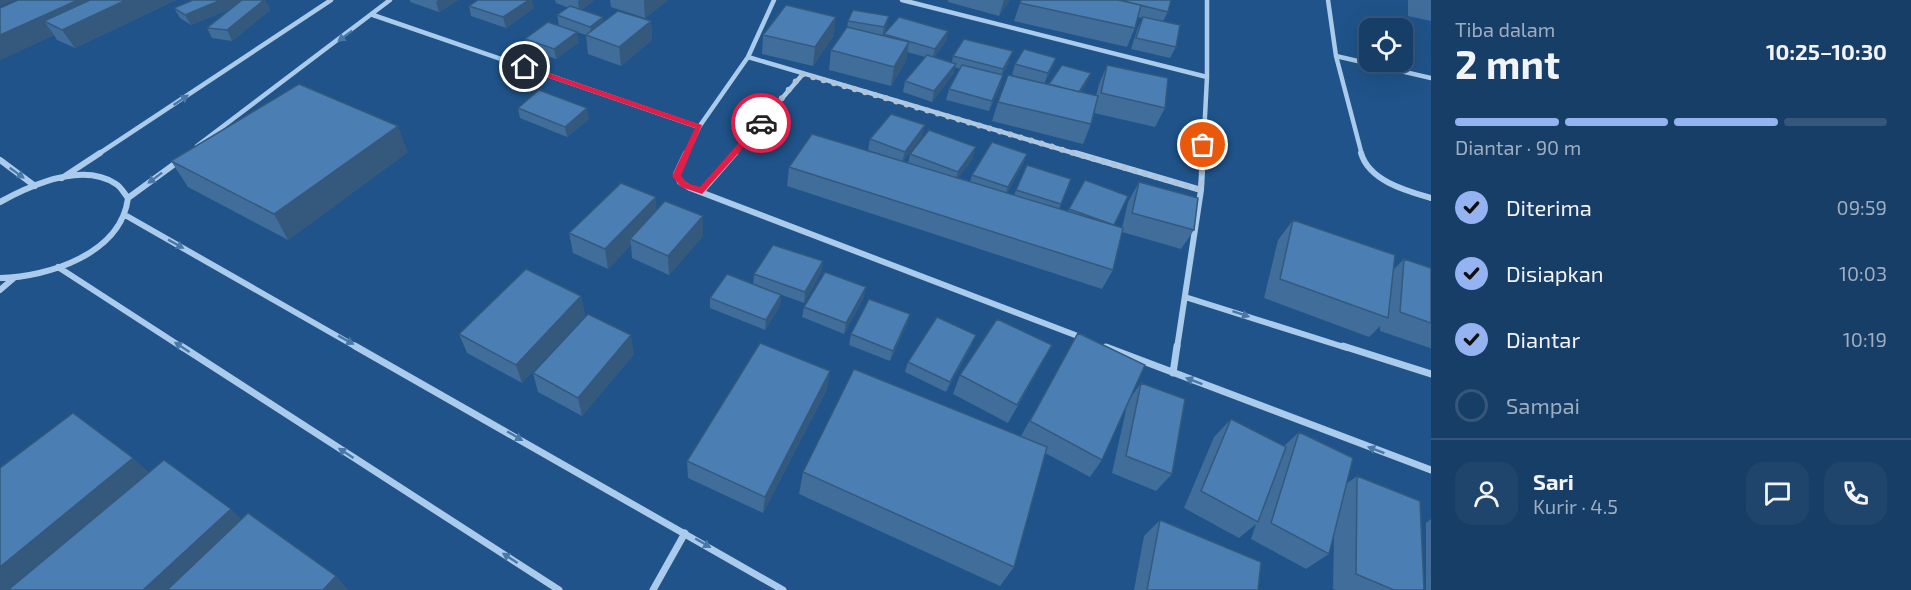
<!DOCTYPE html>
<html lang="id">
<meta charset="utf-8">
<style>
:root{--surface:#173e67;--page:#20456d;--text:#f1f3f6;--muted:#9eaec0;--line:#36577b;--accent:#95b2f1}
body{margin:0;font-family:"Exo 2",sans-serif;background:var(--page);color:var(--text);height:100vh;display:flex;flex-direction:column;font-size:22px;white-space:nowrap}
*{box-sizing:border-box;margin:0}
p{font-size:20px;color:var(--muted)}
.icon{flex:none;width:33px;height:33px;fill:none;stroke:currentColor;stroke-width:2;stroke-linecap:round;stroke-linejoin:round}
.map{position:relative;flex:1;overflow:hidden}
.side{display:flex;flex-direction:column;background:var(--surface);width:480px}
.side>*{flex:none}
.buttons{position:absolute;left:1359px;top:18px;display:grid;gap:12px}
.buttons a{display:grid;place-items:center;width:54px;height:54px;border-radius:12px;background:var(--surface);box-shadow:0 6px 24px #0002,0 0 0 2px var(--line);font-size:30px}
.pin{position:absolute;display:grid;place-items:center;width:51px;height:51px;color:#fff;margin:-26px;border:3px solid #fff;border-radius:50%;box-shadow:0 2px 6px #0007}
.courier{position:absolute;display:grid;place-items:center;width:60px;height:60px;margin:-30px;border:4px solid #e11d48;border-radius:50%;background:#fff;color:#222;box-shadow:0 2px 8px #0007}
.summary em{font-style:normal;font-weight:700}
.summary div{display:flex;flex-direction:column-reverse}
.summary{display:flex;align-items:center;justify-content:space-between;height:102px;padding:0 24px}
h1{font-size:39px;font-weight:700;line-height:45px}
.bar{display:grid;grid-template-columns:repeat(4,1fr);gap:9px 6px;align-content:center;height:72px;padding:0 24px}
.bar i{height:8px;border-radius:4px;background:var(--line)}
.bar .current{background:var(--accent)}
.bar p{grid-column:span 4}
.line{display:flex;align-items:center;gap:15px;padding:0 24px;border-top:2px solid var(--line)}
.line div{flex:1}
.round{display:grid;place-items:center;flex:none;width:63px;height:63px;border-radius:18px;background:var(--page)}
ol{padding:0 24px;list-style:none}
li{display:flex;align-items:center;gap:18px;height:66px}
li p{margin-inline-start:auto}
li .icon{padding:6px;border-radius:50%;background:var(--accent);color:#111;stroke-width:4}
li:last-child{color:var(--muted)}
li i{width:33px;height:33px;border:3px solid var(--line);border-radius:50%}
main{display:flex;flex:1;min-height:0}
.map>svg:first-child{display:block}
</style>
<main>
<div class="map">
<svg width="1431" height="590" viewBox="0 0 1431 590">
<rect width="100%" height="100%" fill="#1f5389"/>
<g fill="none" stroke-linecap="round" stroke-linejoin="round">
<path stroke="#aacbeb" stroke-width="4.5" d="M902,0L1207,77
M1328,0L1336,56L1362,155
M373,15L699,127
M1336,56L1431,78
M748,57L1080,155
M197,146L390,0
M97,155L331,0
M686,155L699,127L748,57L774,0
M733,155L803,74
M1203,155L1207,77V0"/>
<path stroke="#aacbeb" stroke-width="6" d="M686,153L676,174L680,182L690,188L1083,338
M1075,153L1201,190
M1361,153C1369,181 1407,191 1431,198
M0,160L35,186
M62,178L100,153
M702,191L735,153
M128,198L180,160
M0,202C31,185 83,162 116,184C121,187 124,193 128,198C121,254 48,277 0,278
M125,215L358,348
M58,267L183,348
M0,290L14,278
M1185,297L1347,348
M1106,347L1108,348
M1177,348L1201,190L1203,153"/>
<path stroke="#aacbeb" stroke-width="7" d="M181,346L559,590
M355,346L783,590
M1343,346L1431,374
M1106,347L1431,470
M1173,373L1177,346
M653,590L685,533"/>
</g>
<path fill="#406d9a" d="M176,0L75,48L57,40L54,35L0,60V8Z
M193,0H265L270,10L232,41L212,38L207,28L232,8L191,25L180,18L174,8Z
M410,0H458L439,12L410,2Z
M555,0H594L581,10L604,22L651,21L652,40L621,66L588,54L586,35L559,26L557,15L569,8L556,3Z
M610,0H668L645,18L611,7Z
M948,0H1010L999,16L948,2Z
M1171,0L1168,12L1163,21L1176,47L1170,58L1131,49L1138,27L1143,18L1138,17L1135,28L1127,47L1014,21L1020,3Z
M1408,0H1431V21L1408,16Z
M469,6L534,8L506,28L471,16Z
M848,21L887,26L883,36H884V34L948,31L946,41L934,57L952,62L953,56L1009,62L1002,75H1003L1000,86L989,111L946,100L949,89L960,69L955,67L953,74L932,102L903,92L905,81L925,57L907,52L906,61L891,86L829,70L831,50L847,28Z
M763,35H834L813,66L762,54Z
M525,39L579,42L556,59L527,49Z
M1056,58L1052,68L1044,84L1049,85L1086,84L1081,92L1096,96L1099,84L1107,65L1165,108L1155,127L1094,113L1091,124L1083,144L992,121L998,102L1038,82L1012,75L1015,64Z
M518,108L589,119L567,137L520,118Z
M922,136L903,161L908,163L910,154L973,158L958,178L970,182L972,175L1027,154L1023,164L1007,193L1014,195L1016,190L1071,179L1059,209L1068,211L1085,180L1114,225L1122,228L1128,202L1139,182L1194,230L1181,249L1122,232L1113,270L1102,289L787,186L789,167L887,156L868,150L870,139Z
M408,152L288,240L188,187L171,161Z
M657,210L703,236L669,275L632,258L631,245L608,269L573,253L569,233Z
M1293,220L1393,270L1404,259L1431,268V348H1430L1380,331V326L1369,337L1264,298L1278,240Z
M823,261L821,272L804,303L774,292L781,295L780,306L765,330L710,308V298L753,284L754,274Z
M581,296L585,315L522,383L467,353L459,334Z
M864,297L844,334L802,317L804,307Z
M910,314L907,324L890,361L849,345L851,334Z
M1078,333L1131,397L1141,383L1172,474L1156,491L1112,473L1127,405L1102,460L1090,477L1045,453L1014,567L1000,586L799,494L803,472L1021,436Z
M972,345L946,392L905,372L908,362Z
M634,354L582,416L538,392L533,373Z
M1042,363L1008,423L953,394L960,375Z
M827,389L763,513L688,478L687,461Z
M1231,419L1284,446L1299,432L1346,484L1357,476L1424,590H1336L1333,589L1334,532L1329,554L1306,569L1251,539L1256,524L1239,538L1184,508L1214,437Z
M1431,519V590H1426V523Z
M1160,520L1258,590H1134L1144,536Z"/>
<path fill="#34597d" d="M0,0H15L0,6Z
M78,0H176L75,48L62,30L44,21L54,35L1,60L0,59V35Z
M221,0H243L244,3L191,25L185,15Z
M264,0H265L270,10L232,41L227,30Z
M438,0H458L439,12L436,2Z
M529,0H532L534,8L506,28L503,17Z
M579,0H594L579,11L578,1Z
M644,0H668L645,18Z
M1004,0H1010L999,16Z
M889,16L887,26L882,38L884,27Z
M603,17L605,27L592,37L590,27Z
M836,17L834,35L813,66L815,47Z
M651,21L652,40L621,66L619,47Z
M948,31L946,41L932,59L935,49Z
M577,32L579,42L556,59L554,49Z
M909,42L906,61L891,86L894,67Z
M1013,51L1009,62L1000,80L1003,69Z
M1056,58L1052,68L1044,84L1048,73Z
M956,64L953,74L932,102L934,91Z
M1091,73L1086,84L1074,104L1078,93Z
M1003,75L1000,86L989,111L992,101Z
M587,108L589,119L567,137L565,127Z
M925,125L922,136L902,162L905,152Z
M398,126L408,152L288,240L274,214Z
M976,147L973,158L955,183L958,172Z
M1027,154L1023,164L1004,198L1008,187Z
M656,197L657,217L630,239L631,245L608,269L605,249Z
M703,216V236L669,275L668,256Z
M823,261L821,272L804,303L805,292Z
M866,287L864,297L844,334L846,323Z
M781,295L780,306L765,330L766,320Z
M581,296L585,315L522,383L516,365Z
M910,314L907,324L890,361L893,351Z
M631,335L634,354L582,416L578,398Z
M976,335L972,345L946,392L950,382Z
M830,371L827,389L763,513L765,497Z
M133,458L158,480L29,590H0V567Z
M231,509L253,530L190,590H143Z
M336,576L349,590H323Z"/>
<path fill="#4b7fb3" stroke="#34597d" stroke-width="1.5" d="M18,0H78L0,35V8Z
M90,0H126L62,30L44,21Z
M193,0H221L185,15L174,8Z
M242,0H264L227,30L207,28Z
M478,0H529L503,17L469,6Z
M1021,0H1118L1141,5L1135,28L1020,3Z
M1120,0H1171L1168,12Z
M786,5L836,17L815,47L763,35Z
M570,6L603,17L590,27L557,15Z
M853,10L889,16L884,27L848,21Z
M618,11L651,21L619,47L586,35Z
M899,17L948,31L935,49L884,34Z
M1143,17L1180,25L1176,47L1136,38Z
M548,22L577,32L554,49L525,39Z
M847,27L909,42L894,67L831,50Z
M964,39L1013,51L1003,69L953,56Z
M1024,49L1056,58L1048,73L1015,64Z
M927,55L956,64L934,91L905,81Z
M962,65L1003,75L992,101L949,89Z
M1062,65L1091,73L1079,92L1049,84Z
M1107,65L1168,78L1165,108L1101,93Z
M1008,75L1098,96L1091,124L998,102Z
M299,84L398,126L274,214L171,161Z
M539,90L587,108L565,127L518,108Z
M891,114L925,125L905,152L870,139Z
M929,130L976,147L958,172L910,154Z
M812,134L1123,228L1113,270L789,167Z
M992,142L1027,154L1008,187L972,175Z
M1027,165L1071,179L1061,204L1016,190Z
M1085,180L1128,196L1114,225L1069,209Z
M1139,182L1198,198L1194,230L1132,213Z
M621,183L656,197L605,249L569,233Z
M665,201L703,216L668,256L630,239Z
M1293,220L1395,255L1388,318L1280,279Z
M773,245L823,261L805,292L754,274Z
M1404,259L1431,268V323L1400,312Z
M526,269L581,296L516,365L459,334Z
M825,272L866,287L846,323L804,307Z
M727,274L781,295L766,320L710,298Z
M869,299L910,314L893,351L851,334Z
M588,314L631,335L578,398L533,373Z
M937,317L976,335L950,382L908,362Z
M997,319L1052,345L1017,405L960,375Z
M1078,333L1145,365L1102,460L1030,421Z
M760,343L830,371L765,497L687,461Z
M854,369L1047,447L1014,567L803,472Z
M1141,383L1185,399L1172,474L1126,456Z
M73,413L133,458L0,567V468Z
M1231,419L1286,447L1258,522L1201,491Z
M1299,432L1353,458L1329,554L1271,523Z
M164,460L231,509L143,590H8Z
M1357,476L1420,501L1424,590H1394L1356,574Z
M248,513L336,576L323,590H167Z
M1160,520L1261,562L1258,590H1147Z"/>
<defs><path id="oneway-solid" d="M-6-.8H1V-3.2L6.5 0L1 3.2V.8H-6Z" transform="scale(1.5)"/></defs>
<g fill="#4977a6">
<use href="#oneway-solid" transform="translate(345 36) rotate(143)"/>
<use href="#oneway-solid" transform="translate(181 100) rotate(-34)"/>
<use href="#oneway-solid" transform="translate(17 173) rotate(36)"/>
<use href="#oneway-solid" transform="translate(155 178) rotate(143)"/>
<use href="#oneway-solid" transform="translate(176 244) rotate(29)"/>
<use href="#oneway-solid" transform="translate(1241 314) rotate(18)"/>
<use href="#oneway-solid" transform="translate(346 340) rotate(29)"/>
<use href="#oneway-solid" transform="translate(182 347) rotate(-147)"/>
<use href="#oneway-solid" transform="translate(1194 381) rotate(-159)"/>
<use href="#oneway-solid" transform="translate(515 436) rotate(30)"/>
<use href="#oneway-solid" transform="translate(1376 450) rotate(-159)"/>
<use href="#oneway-solid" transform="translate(346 453) rotate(-147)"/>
<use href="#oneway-solid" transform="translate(703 543) rotate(30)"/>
<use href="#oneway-solid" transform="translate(510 558) rotate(-147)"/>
</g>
<path fill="#e11d48" d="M525,65L702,125L681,176L687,183L700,187L758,121L765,123L702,194L681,187L672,176L695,128L523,69Z"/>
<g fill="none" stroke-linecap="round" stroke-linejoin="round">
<path stroke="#b1c3d6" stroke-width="6" stroke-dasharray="0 10.8" d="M761,123L802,74L1201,190L1203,145"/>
</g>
</svg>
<div class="buttons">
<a><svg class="icon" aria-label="locate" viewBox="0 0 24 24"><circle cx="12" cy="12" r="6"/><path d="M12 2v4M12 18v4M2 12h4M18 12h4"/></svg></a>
</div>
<div class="pin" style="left:1203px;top:145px;background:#ea580c"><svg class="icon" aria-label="bag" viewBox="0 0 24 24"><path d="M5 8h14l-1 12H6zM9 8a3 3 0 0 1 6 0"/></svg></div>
<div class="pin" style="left:525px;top:67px;background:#1f2937"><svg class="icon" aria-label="home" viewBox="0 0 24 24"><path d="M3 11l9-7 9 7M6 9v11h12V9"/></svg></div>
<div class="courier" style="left:761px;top:123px"><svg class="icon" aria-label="car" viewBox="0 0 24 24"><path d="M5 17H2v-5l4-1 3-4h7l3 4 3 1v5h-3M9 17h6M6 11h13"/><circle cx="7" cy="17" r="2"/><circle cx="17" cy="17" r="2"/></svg></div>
</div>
<section class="side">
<div class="summary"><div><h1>2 mnt</h1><p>Tiba dalam</p></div><em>10:25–10:30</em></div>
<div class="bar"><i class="current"></i><i class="current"></i><i class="current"></i><i></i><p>Diantar · 90 m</p></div>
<ol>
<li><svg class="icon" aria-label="check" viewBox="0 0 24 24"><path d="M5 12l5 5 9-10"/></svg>Diterima<p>09:59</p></li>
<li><svg class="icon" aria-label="check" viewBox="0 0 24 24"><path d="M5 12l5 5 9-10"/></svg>Disiapkan<p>10:03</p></li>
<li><svg class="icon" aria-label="check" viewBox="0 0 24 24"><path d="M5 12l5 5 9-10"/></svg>Diantar<p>10:19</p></li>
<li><i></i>Sampai</li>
</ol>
<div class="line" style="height:108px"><a class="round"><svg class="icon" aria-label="person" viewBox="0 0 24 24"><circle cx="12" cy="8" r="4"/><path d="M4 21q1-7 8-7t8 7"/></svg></a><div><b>Sari</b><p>Kurir · 4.5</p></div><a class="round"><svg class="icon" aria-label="chat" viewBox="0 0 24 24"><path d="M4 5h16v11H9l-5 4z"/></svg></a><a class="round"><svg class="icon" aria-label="phone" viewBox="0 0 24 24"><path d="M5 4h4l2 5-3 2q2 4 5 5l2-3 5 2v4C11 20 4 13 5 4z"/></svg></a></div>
</section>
</main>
